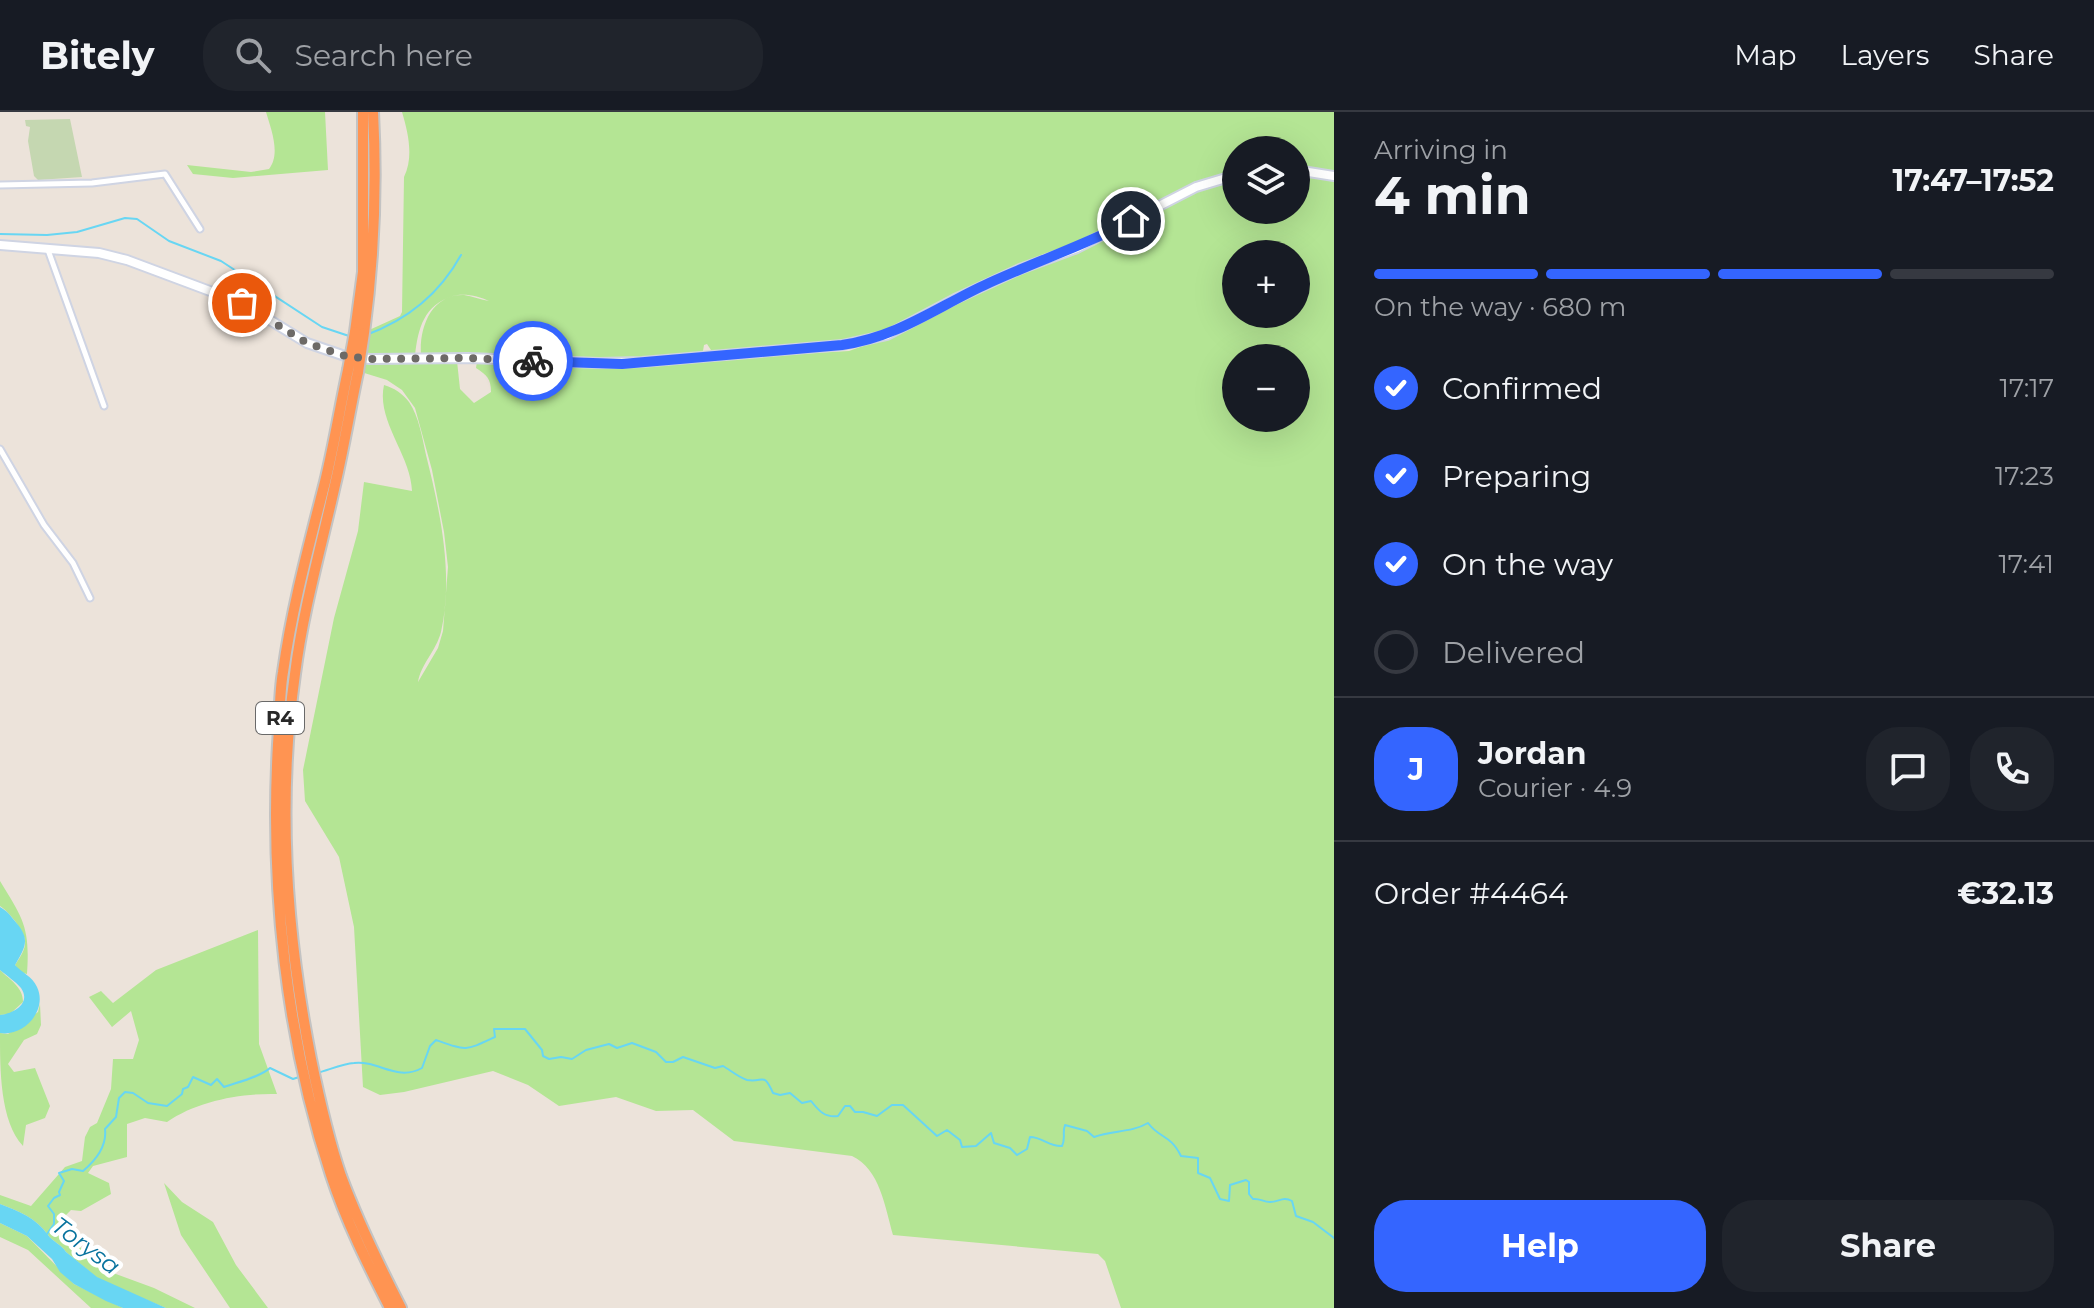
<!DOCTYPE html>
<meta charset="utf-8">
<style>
:root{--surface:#171b24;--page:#20242c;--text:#f1f3f6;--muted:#9ea1a6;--line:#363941;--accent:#3465ff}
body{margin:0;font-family:Montserrat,sans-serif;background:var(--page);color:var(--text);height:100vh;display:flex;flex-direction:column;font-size:30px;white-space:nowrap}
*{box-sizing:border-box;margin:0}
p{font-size:26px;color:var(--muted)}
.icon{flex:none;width:44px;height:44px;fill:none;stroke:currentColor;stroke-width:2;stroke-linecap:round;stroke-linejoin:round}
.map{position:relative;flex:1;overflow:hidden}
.sheet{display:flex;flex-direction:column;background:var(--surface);width:760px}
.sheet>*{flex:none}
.buttons{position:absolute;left:1222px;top:24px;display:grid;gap:16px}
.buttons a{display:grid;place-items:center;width:88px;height:88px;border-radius:50%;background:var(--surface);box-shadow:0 8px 32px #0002;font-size:40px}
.pin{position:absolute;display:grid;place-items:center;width:68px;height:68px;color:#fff;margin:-34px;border:4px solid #fff;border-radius:50%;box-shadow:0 2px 8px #0007}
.courier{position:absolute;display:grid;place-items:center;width:80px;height:80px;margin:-40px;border:6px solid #3465ff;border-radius:50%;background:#fff;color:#222;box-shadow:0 2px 10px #0007}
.headline em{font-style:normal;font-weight:700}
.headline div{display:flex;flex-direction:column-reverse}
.headline{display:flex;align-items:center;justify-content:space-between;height:136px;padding:0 40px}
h1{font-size:52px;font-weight:700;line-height:60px}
.bar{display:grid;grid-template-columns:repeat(4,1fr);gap:12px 8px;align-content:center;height:96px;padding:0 40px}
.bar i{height:10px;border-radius:6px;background:var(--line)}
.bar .on{background:var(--accent)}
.bar p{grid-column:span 4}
.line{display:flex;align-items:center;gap:20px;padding:0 40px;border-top:2px solid var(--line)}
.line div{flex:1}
.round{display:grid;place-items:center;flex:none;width:84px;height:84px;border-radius:32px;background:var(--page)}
ol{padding:0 40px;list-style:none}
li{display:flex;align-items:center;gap:24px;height:88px}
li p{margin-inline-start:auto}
li .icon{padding:8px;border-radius:50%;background:var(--accent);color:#fff;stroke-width:4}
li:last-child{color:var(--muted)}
li i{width:44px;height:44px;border:4px solid var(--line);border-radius:50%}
.button{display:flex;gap:16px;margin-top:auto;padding:16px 40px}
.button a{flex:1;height:92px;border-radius:32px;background:var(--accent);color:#fff;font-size:32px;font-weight:700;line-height:92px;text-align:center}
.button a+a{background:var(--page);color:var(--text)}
header{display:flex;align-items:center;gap:48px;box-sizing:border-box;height:112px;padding:0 40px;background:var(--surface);border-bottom:2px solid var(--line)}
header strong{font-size:38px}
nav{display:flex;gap:44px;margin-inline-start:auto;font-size:28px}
.search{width:560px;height:72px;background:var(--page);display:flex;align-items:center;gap:20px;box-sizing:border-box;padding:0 28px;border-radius:32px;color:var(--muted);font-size:30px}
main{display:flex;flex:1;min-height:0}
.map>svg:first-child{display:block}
</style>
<header>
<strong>Bitely</strong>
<div class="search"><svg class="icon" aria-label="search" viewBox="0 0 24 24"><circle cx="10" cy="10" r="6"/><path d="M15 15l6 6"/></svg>Search here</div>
<nav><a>Map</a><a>Layers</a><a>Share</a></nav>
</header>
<main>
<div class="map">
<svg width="1334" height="1196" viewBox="0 0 1334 1196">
<rect width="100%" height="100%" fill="#ece3da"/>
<path fill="#b4e594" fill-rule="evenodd" d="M266,0H325L328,58L233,66L193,62L187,53L251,60L269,57C281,42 271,17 266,0Z
M402,0H1334V62L1312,56L1296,55V38H1236V60L1204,69L1215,75L1236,69V98H1296V62L1334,68V1196H1121L1105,1149L1098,1142L893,1123C885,1095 880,1057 852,1044L734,1029L693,998L656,999L616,985L559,994L528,973L493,959L404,980L380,983L363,975L354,815L339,745L305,689L303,658L334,506L358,419L364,370L412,379C411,343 376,309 384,273C394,276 402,281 409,290C419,305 422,325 426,343C440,399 454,463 441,520C436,539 421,552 418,570L438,536L443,519L448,455L444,420L432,358L415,296L402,278L387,268L361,260L362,250L457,249L460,277L474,291L491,280C491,267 487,263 476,256L477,249L636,255L716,247L849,239L883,227L713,241L707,232L704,233L703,239L649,247L421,243C419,216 431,182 464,183C472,184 481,188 489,189C479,184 464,181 453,184C424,193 418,216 415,244H364L367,219L400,204L402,200L404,65C414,45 408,20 402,0ZM1236,142H1296V202H1236ZM1236,246H1296V306H1236Z
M0,769C24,808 30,816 27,862L20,860L15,853C28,833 29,829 15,809C10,803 7,799 0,794Z
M258,818L259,932L277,982C241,981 197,989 167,1010L145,1006L127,1012V1045L93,1054L88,1061L109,1071L111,1082L81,1099L71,1098L60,1109L70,1126L105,1158L154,1176L195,1196H166L118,1176L96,1165L66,1140C61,1132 53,1130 48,1123C36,1106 19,1099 0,1092V1083L31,1094L65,1055L82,1049L85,1025L90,1015L97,1011L111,977L113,947H133L139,928L131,899L112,915L89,885L101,879L113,891L156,858Z
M0,858C10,868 23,875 23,890L10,902L0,903Z
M40,892L41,913L37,922L24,928L8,952L14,960L35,956L50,994L45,1006L26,1013L23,1034C0,1009 0,958 0,921L8,922L38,900Z
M164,1071L182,1090L213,1110L236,1153L268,1196H230L181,1123Z
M0,1111L27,1124L74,1172L123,1196H91L28,1138L0,1125Z"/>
<path fill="#c5d7b1" d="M70,7L82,65L38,68L34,64L28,29L30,15L26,14L25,8Z"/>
<path fill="#68d6f3" d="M0,795C7,799 9,802 14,808C30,826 27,833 15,853C22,861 32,864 37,875C48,898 24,925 0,921V903C12,902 32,892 21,876C16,870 6,863 0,858Z
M0,1092C19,1099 36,1106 48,1123C53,1130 61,1132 66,1140L97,1165L166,1196H123L106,1189L74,1172L60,1160L52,1147L27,1124L0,1111Z"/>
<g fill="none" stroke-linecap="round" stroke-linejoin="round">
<path stroke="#68d6f3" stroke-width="2" d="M0,122L47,123L77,120L125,106L137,107L169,129L221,149L322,215L349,224
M366,223C407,208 440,181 461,143
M317,961C329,958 342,952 354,951C378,948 397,970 422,956L430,934L436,928C467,939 465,939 495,925L494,917H525L542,938L543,944L549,947L561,945L572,947L586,938L609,932L617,936L632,931L656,940L666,950H673L683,945L715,956L723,954C730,958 740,966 747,968C764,971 763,959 773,981L780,983L790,981L802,991L811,989C819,999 825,1006 838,1004L845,994H850L855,1000H863L877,1004L892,993H903L937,1024L947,1018L960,1028L962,1035L976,1034L991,1021L994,1031L1010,1036L1017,1043L1027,1037L1030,1025C1042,1025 1050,1035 1062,1034C1066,1026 1062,1021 1065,1013L1087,1019L1094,1025C1112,1018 1131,1021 1148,1011C1160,1027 1170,1022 1181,1044L1198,1046V1061L1210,1066L1220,1087L1229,1089L1230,1073L1246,1068L1249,1070V1082L1253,1087C1260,1086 1263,1090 1270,1090C1279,1090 1283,1084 1292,1089L1296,1104L1313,1110L1334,1126
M47,1122L54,1112V1102L48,1094L54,1086L60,1083L59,1080L64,1069L59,1061L72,1057L83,1059C95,1049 107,1034 105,1017L116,1005L119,986L125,980L133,981L148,991L167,994L182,982L183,977L188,975L193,965L211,973L217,967L224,975C238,970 260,965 270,956L293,967L299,965"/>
<defs>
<path id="street" d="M0,73L92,71L165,62L200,117
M48,138L104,294
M0,337L44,413L73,451L90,486"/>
<path id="secondary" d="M1296,58L1334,64
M0,133L99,141L127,148L242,191L307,231L345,244L370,247L468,246L599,251L642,250L842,233L887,223L955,187L1020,157L1077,136L1196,75L1236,63"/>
<path id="highway" d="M355,220L363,160V0
M364,221C374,147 377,75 373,0
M348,258C340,295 334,333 325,370C309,433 292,495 283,560C279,583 280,608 278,632C270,776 286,926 331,1063C346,1109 368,1153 390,1196
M358,260C350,297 344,335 335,373C321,436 303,498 295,562C277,690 286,821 311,947C319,986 328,1026 341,1064C358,1110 379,1153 401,1196"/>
</defs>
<use href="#street" stroke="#cfd4e3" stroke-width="9"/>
<use href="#secondary" stroke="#cfd4e3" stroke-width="12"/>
<use href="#highway" stroke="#c3c3c3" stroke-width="14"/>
<use href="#street" stroke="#fff" stroke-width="5"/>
<use href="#secondary" stroke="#fff" stroke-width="8"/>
<use href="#highway" stroke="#ff9452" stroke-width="10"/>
<defs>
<path id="highway-bridge" d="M348,258L355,220
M358,260L364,221"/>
</defs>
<use href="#highway-bridge" stroke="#c3c3c3" stroke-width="14" stroke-linecap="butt"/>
<use href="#highway-bridge" stroke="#ff9452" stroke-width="10"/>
</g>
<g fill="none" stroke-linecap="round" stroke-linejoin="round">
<path stroke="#6d6a67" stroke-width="8" stroke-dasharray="0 14.4" d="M242,191L307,231L345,244L370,247L468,246L533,249"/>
<path stroke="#3465ff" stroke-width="10" d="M533,249L622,252L842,233C899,225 938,194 989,171C1037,149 1085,133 1131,109"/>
</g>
<g text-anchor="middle" stroke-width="8" stroke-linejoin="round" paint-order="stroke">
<rect fill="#fff" stroke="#696969" stroke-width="2" x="256" y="590" width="48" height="32" rx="6"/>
<g font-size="20" font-weight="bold" fill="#292929">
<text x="280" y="613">R4</text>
</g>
<g font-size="24" font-style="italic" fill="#08739e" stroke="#fff">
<text transform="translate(86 1134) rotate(37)" y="8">Torysa</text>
</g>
</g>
</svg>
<div class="buttons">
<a><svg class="icon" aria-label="layers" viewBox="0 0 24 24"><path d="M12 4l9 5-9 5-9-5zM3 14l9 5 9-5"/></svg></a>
<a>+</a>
<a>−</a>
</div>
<div class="pin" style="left:242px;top:191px;background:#ea580c"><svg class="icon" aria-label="bag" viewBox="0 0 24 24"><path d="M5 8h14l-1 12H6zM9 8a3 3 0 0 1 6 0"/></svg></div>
<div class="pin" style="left:1131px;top:109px;background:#1f2937"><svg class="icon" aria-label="home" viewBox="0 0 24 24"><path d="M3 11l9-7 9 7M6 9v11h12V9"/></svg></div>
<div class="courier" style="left:533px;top:249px"><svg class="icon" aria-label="bike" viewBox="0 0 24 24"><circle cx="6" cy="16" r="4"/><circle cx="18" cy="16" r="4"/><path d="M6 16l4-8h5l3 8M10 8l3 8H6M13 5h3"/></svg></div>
</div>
<section class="sheet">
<div class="headline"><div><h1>4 min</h1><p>Arriving in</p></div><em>17:47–17:52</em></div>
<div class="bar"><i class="on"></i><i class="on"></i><i class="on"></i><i></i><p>On the way · 680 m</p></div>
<ol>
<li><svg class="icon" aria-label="check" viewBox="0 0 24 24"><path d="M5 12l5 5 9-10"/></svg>Confirmed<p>17:17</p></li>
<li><svg class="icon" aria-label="check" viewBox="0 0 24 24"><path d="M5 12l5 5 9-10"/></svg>Preparing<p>17:23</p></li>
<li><svg class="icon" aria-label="check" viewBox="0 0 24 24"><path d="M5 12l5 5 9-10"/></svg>On the way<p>17:41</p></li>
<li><i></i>Delivered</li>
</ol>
<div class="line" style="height:144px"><b class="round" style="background:var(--accent);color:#fff">J</b><div><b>Jordan</b><p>Courier · 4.9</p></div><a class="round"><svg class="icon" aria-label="chat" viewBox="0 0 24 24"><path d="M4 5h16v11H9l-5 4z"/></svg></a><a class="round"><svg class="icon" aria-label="phone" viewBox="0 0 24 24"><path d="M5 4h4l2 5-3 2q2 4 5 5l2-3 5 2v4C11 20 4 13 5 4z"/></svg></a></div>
<div class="line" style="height:104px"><div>Order #4464</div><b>€32.13</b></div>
<div class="button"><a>Help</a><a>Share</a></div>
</section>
</main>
